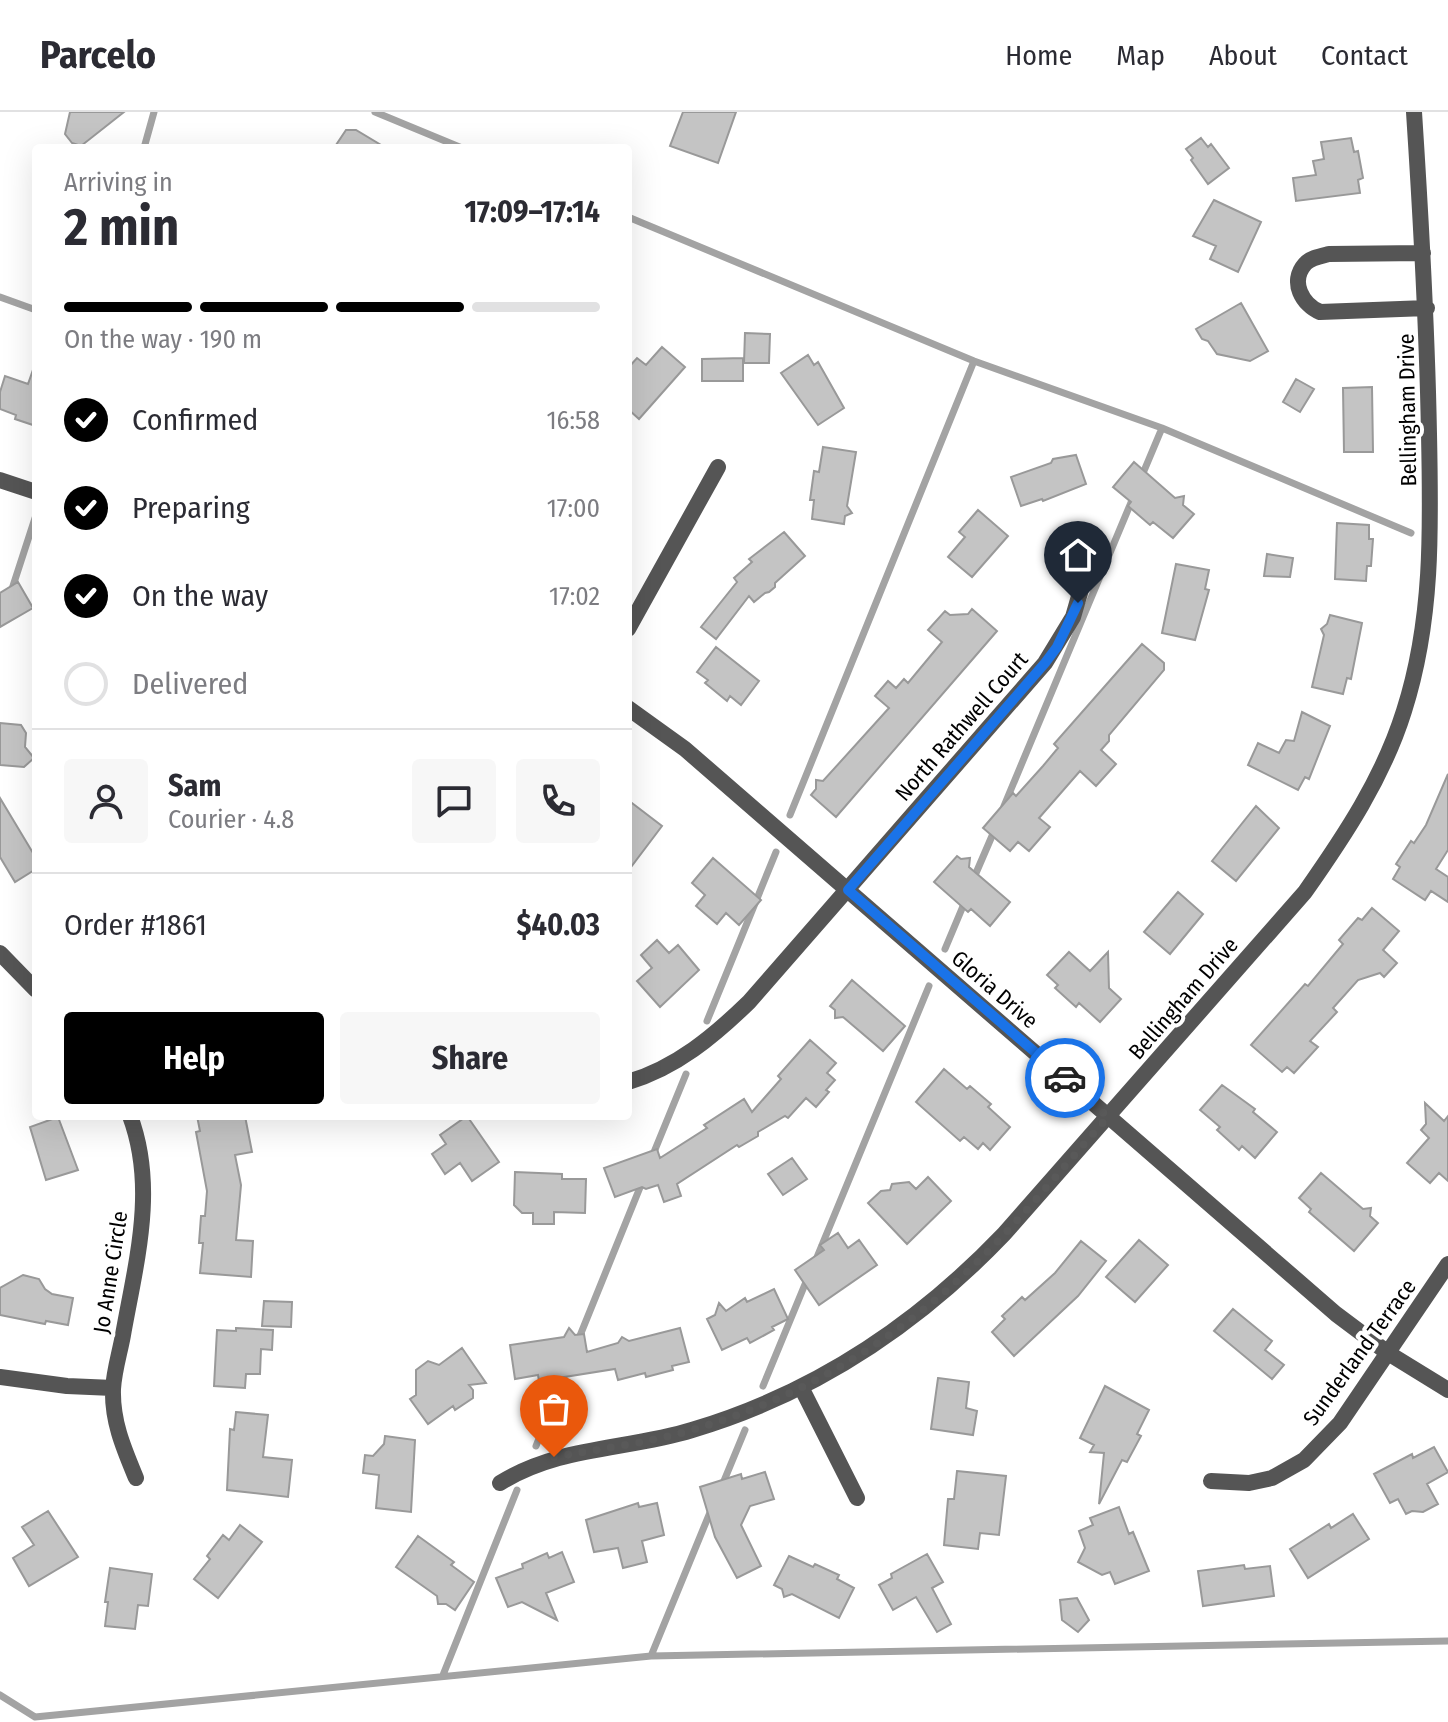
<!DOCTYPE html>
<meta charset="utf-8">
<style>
:root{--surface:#fff;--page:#f7f7f7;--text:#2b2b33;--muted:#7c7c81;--line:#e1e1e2;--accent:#000}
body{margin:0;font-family:"Fira Sans Condensed",sans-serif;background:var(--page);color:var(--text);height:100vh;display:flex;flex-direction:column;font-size:30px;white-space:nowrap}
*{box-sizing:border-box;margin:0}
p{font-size:26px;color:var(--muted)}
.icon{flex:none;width:44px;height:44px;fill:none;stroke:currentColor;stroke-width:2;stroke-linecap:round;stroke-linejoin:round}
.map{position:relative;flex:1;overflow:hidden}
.panel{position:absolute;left:32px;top:32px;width:600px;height:976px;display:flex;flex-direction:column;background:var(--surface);border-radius:8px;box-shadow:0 8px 32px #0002}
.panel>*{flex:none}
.pin{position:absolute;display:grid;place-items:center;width:68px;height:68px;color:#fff;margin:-82px -34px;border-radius:50% 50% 50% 0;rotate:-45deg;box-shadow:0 0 8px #0007}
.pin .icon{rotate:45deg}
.courier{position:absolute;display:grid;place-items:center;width:80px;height:80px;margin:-40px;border:6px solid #1a73e8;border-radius:50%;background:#fff;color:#222;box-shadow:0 2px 10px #0007}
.headline em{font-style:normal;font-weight:700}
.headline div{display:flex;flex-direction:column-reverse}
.headline{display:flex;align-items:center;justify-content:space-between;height:136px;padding:0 32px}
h1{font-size:52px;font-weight:700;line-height:60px}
.bar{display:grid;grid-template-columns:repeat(4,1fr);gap:12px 8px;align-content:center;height:96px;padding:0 32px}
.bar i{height:10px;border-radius:6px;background:var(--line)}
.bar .selected{background:var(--accent)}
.bar p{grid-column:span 4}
.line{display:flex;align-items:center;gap:20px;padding:0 32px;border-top:2px solid var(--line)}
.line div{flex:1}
.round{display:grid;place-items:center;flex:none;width:84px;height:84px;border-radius:8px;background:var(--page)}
ol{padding:0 32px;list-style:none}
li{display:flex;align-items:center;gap:24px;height:88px}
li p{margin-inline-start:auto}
li .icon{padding:8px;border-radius:50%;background:var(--accent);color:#fff;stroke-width:4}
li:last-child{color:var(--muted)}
li i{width:44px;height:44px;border:4px solid var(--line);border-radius:50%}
.button{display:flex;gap:16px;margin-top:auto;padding:16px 32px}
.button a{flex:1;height:92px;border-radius:8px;background:var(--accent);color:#fff;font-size:32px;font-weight:700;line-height:92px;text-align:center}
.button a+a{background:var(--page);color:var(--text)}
header{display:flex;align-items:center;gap:48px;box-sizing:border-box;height:112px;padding:0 40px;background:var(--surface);border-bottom:2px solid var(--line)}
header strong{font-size:38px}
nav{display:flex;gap:44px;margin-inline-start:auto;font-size:28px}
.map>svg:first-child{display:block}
</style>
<header>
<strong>Parcelo</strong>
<nav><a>Home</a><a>Map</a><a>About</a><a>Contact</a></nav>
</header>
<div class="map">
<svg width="1448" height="1610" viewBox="0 0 1448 1610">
<rect width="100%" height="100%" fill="#fff"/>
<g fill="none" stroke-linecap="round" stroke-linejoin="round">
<path stroke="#a3a3a3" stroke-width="7" d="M375,0L462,36
M144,36L154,0
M628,105L974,249L1162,316L1411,421
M0,185L36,198
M1141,366L1162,316
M11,480L36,403
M1004,694L1135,381
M790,703L974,249
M973,768L995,717
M945,837L966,787
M707,909L776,740
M652,1045L686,962
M815,1150L929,874
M577,1231L643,1068
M763,1274L808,1165
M536,1334L567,1257
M721,1376L745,1318
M651,1544L711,1398
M443,1563L517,1378
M0,1583L35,1605L651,1544L1448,1529"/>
</g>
<path fill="#c4c4c4" stroke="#999" stroke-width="2" d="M70,0H124L81,34L72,31L65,22Z
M683,0H736L718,51L670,34Z
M346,18H356L386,36H334Z
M1201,26L1208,35L1211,32L1229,56L1208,72L1191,48L1193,46L1186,37Z
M1351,26L1354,40L1358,39L1363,66L1358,68L1360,81L1296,89L1293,66L1316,63L1313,49L1324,47L1321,30Z
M1214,88L1261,110L1238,160L1210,147L1216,134L1193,124Z
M1241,191L1268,239L1250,249L1217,242L1208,229L1202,227L1196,217Z
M745,221L770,222L769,251H744Z
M662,235L685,255L639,307L628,297V256L637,246L646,253Z
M808,243L814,253L818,250L844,296L818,313L781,261Z
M743,246V269H702V247Z
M34,255L36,256V314L15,307L16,303L0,297V280L5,264L28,272Z
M1296,267L1314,277L1300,300L1283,290Z
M1372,275L1373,340H1344L1343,276Z
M823,335L856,340L847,394L852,401L845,404L844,412L812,407L814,388H810L814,359L819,360Z
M1076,343L1086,372L1043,389L1042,387L1021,394L1011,365L1051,351L1053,347Z
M1134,350L1175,386L1184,384L1183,393L1194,402L1173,426L1153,410L1150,413L1128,394L1131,390L1113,375Z
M978,398L1008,424L972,465L948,445L965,425L959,420Z
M1337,411L1369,413V427H1373L1371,454H1367L1366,469L1335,467Z
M784,420L805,444L775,471V475L769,480L765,481L754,490L749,484L716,527L701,515L737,470L734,466L752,450L749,447Z
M1267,442L1293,446L1290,465L1264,464Z
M1176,452L1209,458L1205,477L1209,478L1195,528L1162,521Z
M18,470L33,496L0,515V481Z
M972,497L997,519L836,705L811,683L816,677V668L823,669L889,596L875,584L888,569L896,576L904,567L908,571L942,530L928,518L945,499L950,503L968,502Z
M1330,503L1362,511L1351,567L1347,566L1343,582L1312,575L1324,523L1321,517L1327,512Z
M1142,532L1164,551V558L1109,623V629L1101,638L1116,652L1096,674L1080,659L1039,706L1050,715L1029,739L1018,730L1010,739L983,716L1013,681L1016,684L1043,654L1058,636L1054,632Z
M716,535L759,569L741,593L730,584L727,589L705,571L708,568L697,560Z
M1302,600L1330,614L1309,667L1305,665L1298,678L1248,653L1258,631L1279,641L1286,628L1294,629Z
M0,611L21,613L26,621L25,635L34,646L24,655L0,653Z
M1448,662V738L1436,757L1448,765V790L1431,779L1425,788L1393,767L1400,755L1396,752L1411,729L1414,731L1426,713Z
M0,686L36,746V757L15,770L0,745Z
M628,688L662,714L628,759Z
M1256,694L1279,716L1236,769L1212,749Z
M957,744L961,747L970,746L969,755L1010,790L990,814L971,797L968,800L934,770Z
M713,746L761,788L739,813L726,801L717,812L696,794L705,783L692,771Z
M1178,780L1203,802L1170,842L1144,820Z
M1372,796L1399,819L1383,838L1397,851L1384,865L1380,861L1358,868L1333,896L1337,900L1310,929L1318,935L1294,961L1287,955L1282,960L1251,933L1305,872L1308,874L1343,832L1339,828L1358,806L1362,808Z
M657,828L669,841L678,833L699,858L660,895L637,869L652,856L641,843Z
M1069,840L1090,859L1108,840L1109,876L1121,887L1100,910L1079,891L1076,895L1055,876L1058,873L1047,863Z
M852,868L905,914L883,939L843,905L835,906V898L830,894Z
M810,928L836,951L827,961L835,968L826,978L829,980L816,995L806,986L788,1006L785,1004L758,1020V1024L739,1035L737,1033L677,1072L681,1084L664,1090L658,1073L646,1077L642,1075L615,1085L604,1056L657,1037L660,1046L707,1016L704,1013L744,987L752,1000L781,967L778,964Z
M944,957L967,977L970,974L991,992L988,995L1010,1015L990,1038L983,1031L978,1037L964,1025L960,1029L916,990Z
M1222,973L1255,997L1253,1000L1277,1020L1255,1046L1242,1034L1239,1038L1217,1018L1220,1015L1200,998Z
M1425,991L1444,1009L1448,1004V1069L1439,1061L1430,1071L1407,1051L1429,1026L1421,1018L1426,1012Z
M197,1004H245L252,1040L235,1043L241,1073L236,1128L253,1129L251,1165L200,1161L203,1131H199L201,1104H205L207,1079L196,1020L200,1019Z
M467,1004L499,1050L472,1069L460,1051L445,1062L432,1042L446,1032L440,1023Z
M58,1005L78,1058L46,1068L30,1015Z
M792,1046L807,1067L783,1083L768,1062Z
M515,1060L562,1062V1067H586L585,1101L554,1100V1112H533V1101H522L514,1093Z
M1321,1061L1363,1097L1371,1096L1370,1104L1378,1111L1354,1139L1309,1100L1311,1097L1299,1086Z
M928,1065L951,1089L907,1132L868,1091L881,1079L890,1078L892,1072L909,1070L916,1077Z
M838,1121L848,1136L859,1128L877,1153L819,1193L795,1158L824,1138L820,1133Z
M1139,1128L1168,1153L1135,1190L1106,1165Z
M1081,1129L1106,1149L1078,1184L1014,1244L992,1220L1005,1207L1002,1204L1022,1185L1025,1188L1055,1161Z
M23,1163L39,1167L45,1177L52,1182L73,1186L68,1213L46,1209L45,1212L0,1203V1176Z
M774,1177L788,1207L772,1215L774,1218L750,1231L747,1226L722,1238L707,1207L715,1203L719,1191L726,1199L745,1186L747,1190Z
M264,1189L292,1190L291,1215L262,1214Z
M1233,1197L1272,1229L1265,1238L1284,1253L1272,1267L1214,1219Z
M236,1216L273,1218L272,1238L261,1237L260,1262H246L245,1276L214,1274L217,1218L236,1219Z
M569,1216L575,1223L584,1222L587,1240L618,1231L622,1225L629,1229L680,1216L689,1250L672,1254L673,1258L646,1265L645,1261L618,1268L615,1257L539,1269L538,1263L515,1267L510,1233L564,1225Z
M462,1236L486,1271L469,1273L473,1278V1286L455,1298L453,1294L428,1312L410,1287L416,1283V1258L428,1249L439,1253Z
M938,1266L969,1270L966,1296L977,1299L973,1323L931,1317Z
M1105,1274L1149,1298L1137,1322L1141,1324L1127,1350L1122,1348L1099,1392L1104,1341L1090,1340L1094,1333L1080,1326Z
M236,1300L268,1303L263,1345L292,1348L288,1385L227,1378L230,1317L234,1318Z
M385,1324L415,1328L411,1400L376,1396L379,1363L363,1361L365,1343L373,1344L384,1332Z
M1434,1335L1448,1360L1427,1372L1438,1392L1423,1400L1412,1399L1406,1402L1398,1387L1390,1391L1374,1362L1412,1342L1413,1346Z
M957,1359L1006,1364L999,1423L980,1421L978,1437L944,1433L948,1387H954Z
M765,1360L774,1387L750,1394L741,1413L761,1454L737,1466L715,1425L700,1375L741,1362L742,1367Z
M638,1391L639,1395L657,1391L664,1423L642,1429L647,1450L623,1456L618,1436L594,1440L586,1408Z
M1119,1395L1129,1422L1133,1420L1149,1459L1115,1472L1110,1460L1102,1463L1078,1450L1085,1436L1079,1419L1093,1413L1090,1406Z
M48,1399L78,1445L29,1474L13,1446L34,1433L22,1415Z
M1353,1402L1369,1427L1308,1466L1290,1437L1329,1412L1331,1416Z
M240,1413L262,1430L218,1486L194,1467L210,1447L207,1444L223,1423L229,1428Z
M418,1424L454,1450L451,1453L474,1470L455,1498L446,1492H438L437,1484L396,1455Z
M562,1440L574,1470L546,1481L557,1508L522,1490L508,1495L496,1466L523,1456L522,1452L547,1441L549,1446Z
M927,1442L943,1470L932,1476L951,1512L937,1520L916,1485L893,1498L879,1473L892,1466L891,1462Z
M789,1444L813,1455L815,1452L839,1463L837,1467L854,1476L839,1506L792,1482L784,1485L782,1477L774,1473Z
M1244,1453L1245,1457L1270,1454L1274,1484L1203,1494L1198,1459Z
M110,1456L152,1462L148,1494L138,1493L135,1517L105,1514L108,1490H105Z
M1077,1486L1089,1508L1078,1520L1062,1508L1060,1488Z"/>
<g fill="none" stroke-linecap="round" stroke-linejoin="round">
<path stroke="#555" stroke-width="16" d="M1423,141L1329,142C1321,144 1310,146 1305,152C1289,170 1303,193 1320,200L1427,196
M0,368L36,380
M628,517L718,355
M628,596L685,637L1336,1202L1388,1241L1448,1278
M0,841L36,878
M628,970C676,956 714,924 749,890L1045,551L1073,505L1084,467
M130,1004C157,1076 136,1150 123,1223C120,1240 114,1259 113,1277C112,1310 124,1337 136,1366
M0,1265L67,1274L113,1276
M801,1275L857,1386
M1211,1369L1249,1371L1272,1366L1304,1348L1340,1311L1448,1152
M500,1371C559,1334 627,1338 692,1318C813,1282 917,1213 1004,1122L1305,780C1345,723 1383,666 1404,599C1433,509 1431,416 1429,322C1427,214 1421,107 1414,0"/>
</g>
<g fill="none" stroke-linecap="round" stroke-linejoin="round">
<path stroke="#595959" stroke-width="8" stroke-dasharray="0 14.4" d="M554,1345C600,1337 647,1331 692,1318C796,1288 895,1230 973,1154C1021,1108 1063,1055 1108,1005L1065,966"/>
<path stroke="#1a73e8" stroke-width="10" d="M1065,966L848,778L1045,551L1057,535L1078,491"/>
</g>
<g text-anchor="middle" stroke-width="8" stroke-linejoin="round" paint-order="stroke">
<g font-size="22" fill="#000" stroke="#fff">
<text transform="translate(1407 298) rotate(-91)" y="8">Bellingham Drive</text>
<text transform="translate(961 614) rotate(-49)" y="8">North Rathwell Court</text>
<text transform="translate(995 877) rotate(41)" y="8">Gloria Drive</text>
<text transform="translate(1183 886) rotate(-49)" y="8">Bellingham Drive</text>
<text transform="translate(110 1160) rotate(-81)" y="8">Jo Anne Circle</text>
<text transform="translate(1359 1240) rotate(-54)" y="8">Sunderland Terrace</text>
</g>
</g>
</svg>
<div class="pin" style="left:554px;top:1345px;background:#ea580c"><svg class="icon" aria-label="bag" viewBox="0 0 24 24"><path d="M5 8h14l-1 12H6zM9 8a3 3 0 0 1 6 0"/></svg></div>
<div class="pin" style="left:1078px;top:491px;background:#1f2937"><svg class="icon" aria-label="home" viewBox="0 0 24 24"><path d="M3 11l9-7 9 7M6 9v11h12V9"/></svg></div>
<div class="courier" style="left:1065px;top:966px"><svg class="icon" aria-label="car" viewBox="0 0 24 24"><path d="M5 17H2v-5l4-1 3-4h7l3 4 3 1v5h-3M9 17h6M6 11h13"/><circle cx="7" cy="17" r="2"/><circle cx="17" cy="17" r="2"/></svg></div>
<section class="panel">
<div class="headline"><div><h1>2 min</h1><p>Arriving in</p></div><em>17:09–17:14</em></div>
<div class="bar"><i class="selected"></i><i class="selected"></i><i class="selected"></i><i></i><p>On the way · 190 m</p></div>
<ol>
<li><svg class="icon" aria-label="check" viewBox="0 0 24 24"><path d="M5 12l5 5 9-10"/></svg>Confirmed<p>16:58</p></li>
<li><svg class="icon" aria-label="check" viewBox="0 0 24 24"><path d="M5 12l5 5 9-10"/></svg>Preparing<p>17:00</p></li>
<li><svg class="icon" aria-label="check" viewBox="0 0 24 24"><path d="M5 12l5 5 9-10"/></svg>On the way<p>17:02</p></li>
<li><i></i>Delivered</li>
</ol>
<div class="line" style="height:144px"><a class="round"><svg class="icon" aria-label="person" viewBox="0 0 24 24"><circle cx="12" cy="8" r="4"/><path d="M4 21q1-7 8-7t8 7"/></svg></a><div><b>Sam</b><p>Courier · 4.8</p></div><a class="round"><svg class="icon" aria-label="chat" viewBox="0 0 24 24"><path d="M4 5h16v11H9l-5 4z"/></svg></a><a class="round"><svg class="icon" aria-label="phone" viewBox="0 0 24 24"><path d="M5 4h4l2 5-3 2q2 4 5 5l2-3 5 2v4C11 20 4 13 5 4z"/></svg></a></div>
<div class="line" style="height:104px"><div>Order #1861</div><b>$40.03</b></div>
<div class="button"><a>Help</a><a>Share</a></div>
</section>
</div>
